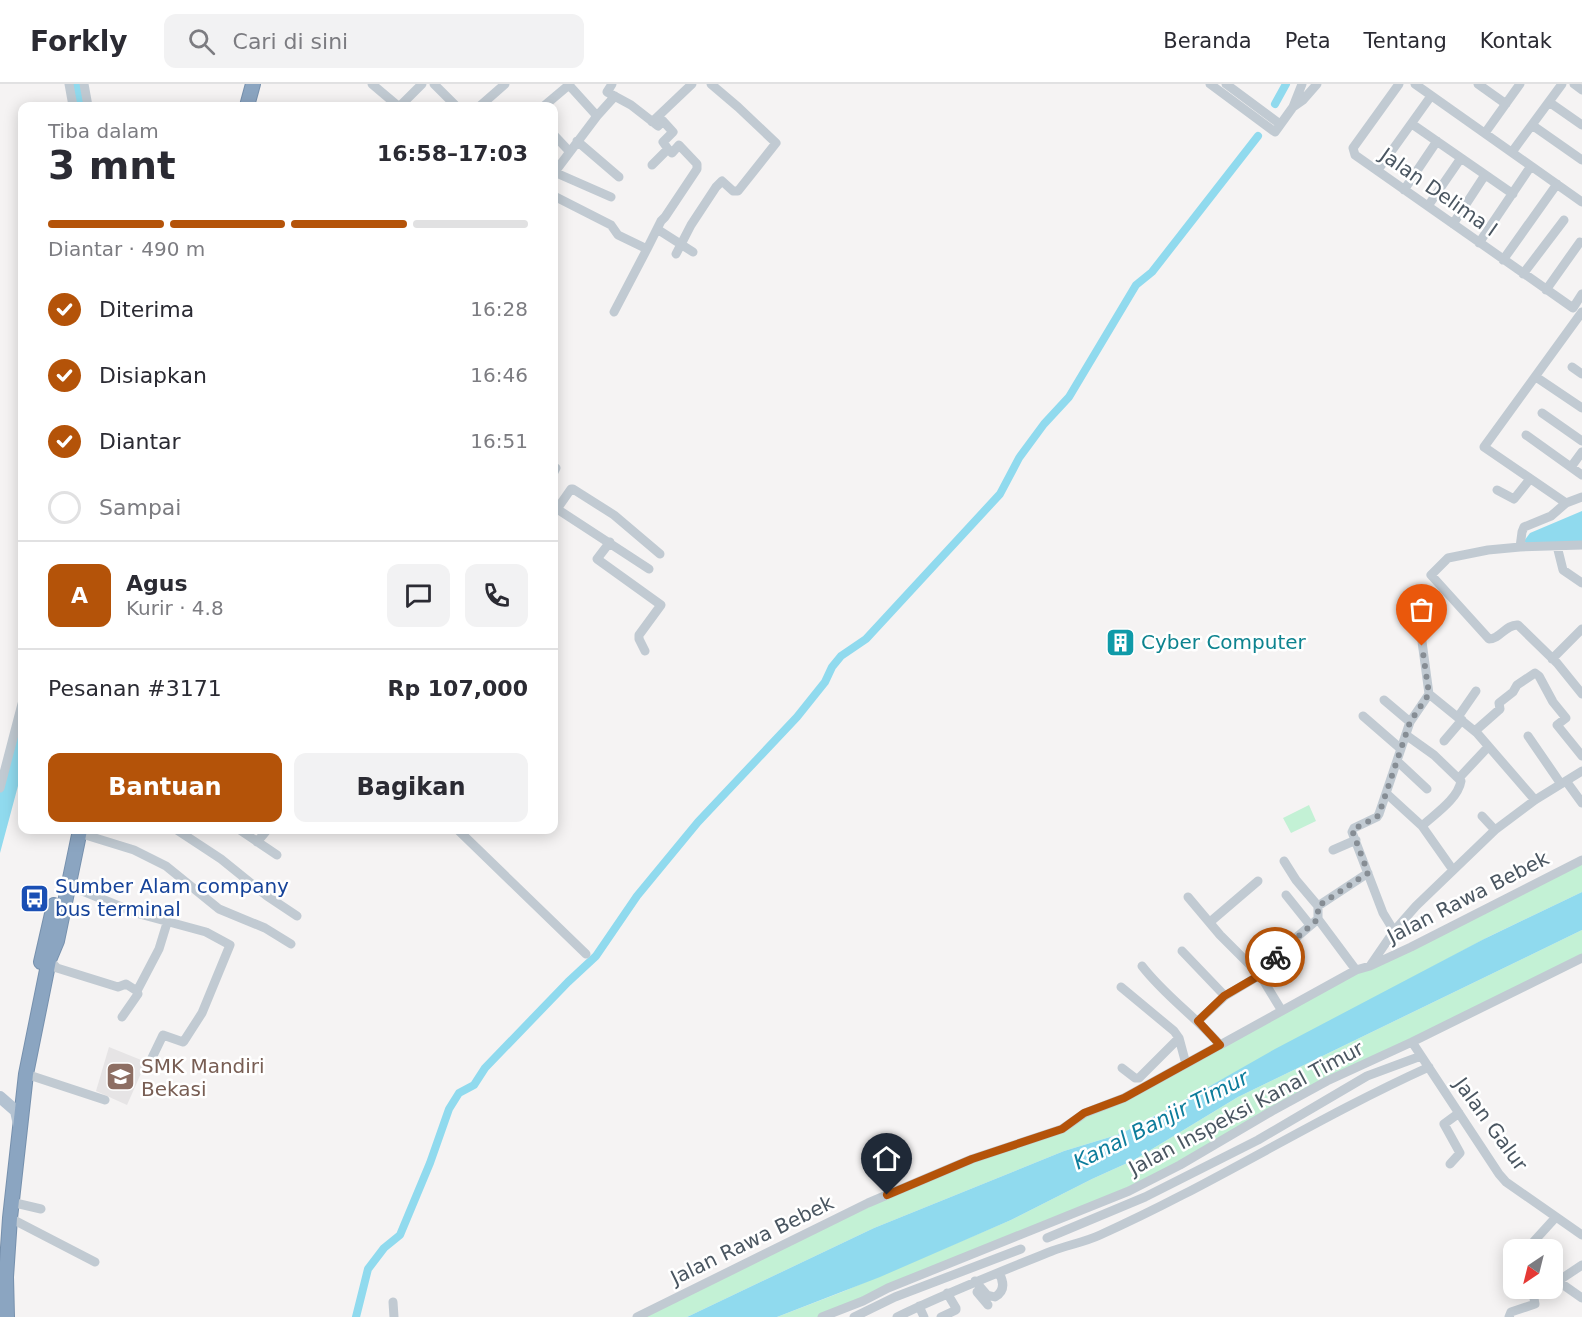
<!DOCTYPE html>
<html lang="id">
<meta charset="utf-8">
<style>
:root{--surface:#fff;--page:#f2f2f3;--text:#2b2b33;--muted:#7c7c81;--line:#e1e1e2;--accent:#b45309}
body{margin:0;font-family:"DejaVu Sans",sans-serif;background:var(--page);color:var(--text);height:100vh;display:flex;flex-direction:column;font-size:22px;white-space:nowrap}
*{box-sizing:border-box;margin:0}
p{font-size:20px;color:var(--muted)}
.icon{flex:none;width:33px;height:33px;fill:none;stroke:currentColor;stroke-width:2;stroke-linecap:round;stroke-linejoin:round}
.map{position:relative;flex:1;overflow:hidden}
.details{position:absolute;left:18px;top:18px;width:540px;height:732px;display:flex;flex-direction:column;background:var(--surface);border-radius:12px;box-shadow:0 3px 15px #0003}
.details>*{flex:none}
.needle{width:39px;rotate:215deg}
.controls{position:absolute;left:1503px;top:1155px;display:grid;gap:12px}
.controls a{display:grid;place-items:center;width:60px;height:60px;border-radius:12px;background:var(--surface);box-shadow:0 3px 15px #0003;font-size:30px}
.pin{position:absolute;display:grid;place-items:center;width:51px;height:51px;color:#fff;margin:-62px -26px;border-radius:50% 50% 50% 0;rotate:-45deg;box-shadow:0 0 6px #0007}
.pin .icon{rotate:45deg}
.courier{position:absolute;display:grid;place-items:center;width:60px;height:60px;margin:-30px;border:4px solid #b45309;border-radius:50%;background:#fff;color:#222;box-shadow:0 2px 8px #0007}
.head em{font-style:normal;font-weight:800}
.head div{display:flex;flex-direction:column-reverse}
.head{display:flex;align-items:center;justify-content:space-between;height:102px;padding:0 30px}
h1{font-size:39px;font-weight:800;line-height:45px}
.bar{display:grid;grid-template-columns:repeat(4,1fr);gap:9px 6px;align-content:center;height:72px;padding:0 30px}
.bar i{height:8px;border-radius:4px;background:var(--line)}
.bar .selected{background:var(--accent)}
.bar p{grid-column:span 4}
.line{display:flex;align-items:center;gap:15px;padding:0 30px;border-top:2px solid var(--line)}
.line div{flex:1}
.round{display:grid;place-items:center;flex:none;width:63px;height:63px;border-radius:12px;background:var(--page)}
ol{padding:0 30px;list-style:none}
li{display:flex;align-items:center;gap:18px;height:66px}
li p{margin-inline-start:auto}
li .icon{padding:6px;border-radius:50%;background:var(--accent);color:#fff;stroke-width:4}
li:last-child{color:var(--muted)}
li i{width:33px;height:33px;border:3px solid var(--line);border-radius:50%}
.cta{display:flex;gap:12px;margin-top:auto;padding:12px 30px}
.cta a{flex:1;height:69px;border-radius:12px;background:var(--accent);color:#fff;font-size:24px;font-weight:800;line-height:69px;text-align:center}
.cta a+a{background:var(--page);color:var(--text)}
header{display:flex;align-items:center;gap:36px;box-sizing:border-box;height:84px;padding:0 30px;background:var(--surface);border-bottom:2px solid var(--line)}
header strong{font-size:28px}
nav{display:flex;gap:33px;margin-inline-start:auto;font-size:21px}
.search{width:420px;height:54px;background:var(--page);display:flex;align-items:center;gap:15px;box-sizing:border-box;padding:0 21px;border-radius:12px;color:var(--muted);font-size:22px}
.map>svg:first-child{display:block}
</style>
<header>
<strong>Forkly</strong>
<div class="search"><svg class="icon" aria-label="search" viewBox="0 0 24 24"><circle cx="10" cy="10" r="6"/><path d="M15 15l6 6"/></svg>Cari di sini</div>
<nav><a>Beranda</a><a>Peta</a><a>Tentang</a><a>Kontak</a></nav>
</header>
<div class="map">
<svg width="1582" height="1233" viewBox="0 0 1582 1233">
<rect width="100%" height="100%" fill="#f5f3f3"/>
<path fill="#e6e4e5" d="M109,963L146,978L127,1021L96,1007Z"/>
<path fill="#c3f1d5" d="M1309,721L1316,737L1291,749L1283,734Z
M1582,776V808L1490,852L1120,1050L1064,1067L874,1144L687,1233H639L942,1088L1062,1045L1124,1014L1356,886Z
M1582,846V874L1327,997L1180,1081L822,1233H777L842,1208L1011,1136L1092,1095L1134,1076L1238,1013Z"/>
<path fill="#90daee" d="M1582,427V460H1527L1524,457L1530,449Z
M22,621V687L0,769V702Z
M1582,808V846L1238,1013L1134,1076L1092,1095L1011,1136L880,1193L777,1233H687L874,1144L1064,1067L1120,1050L1180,1019L1275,965L1484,855Z"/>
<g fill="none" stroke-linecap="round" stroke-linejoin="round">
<path stroke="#90daee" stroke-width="8" d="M1275,20L1286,0
M356,1233L368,1185L384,1164L400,1151L430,1079L449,1025L459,1009L474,1001L485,984L568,898L596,872L637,812L698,738L797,633L825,598L832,583L841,572L866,555L1000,410L1019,374L1044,340L1069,313L1136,201L1152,188L1258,52"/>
<path stroke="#90daee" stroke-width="12" d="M78,0L82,22"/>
<defs>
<path id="highway" d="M247,22L253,0
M41,878L54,821
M7,1233L6,1193L10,1134L26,990L49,876L57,857L80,746"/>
</defs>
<use href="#highway" stroke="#7690ad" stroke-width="16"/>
<path stroke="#c1cad2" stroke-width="9" d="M69,0L73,22
M84,0L88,22
M372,0L398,22
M434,0L456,22
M568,0L597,32
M612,0L607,8L631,21L658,42L663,37L673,48L663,58L668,65L652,81
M1210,0L1275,48L1293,23L1302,0
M1226,0L1280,40
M1399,0L1353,64L1355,71L1573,224L1582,210
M1415,0L1582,118
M1478,0L1506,20
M1574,0L1582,6
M1549,18L1582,41
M400,22L422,0
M480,22L505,0
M544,22L570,0
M1293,23L1303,16L1317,0
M652,38L692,0
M1412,40L1513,110
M1532,41L1582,76
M1485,49L1520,0
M554,51L569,67
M577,57L619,93
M1512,68L1562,0
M1378,86L1431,12
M554,88L611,113
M554,89L597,32L615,12
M1404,106L1437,57
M554,112L611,141L618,151L647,165L614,228
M1428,122L1461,74
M1453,140L1485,91
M657,145L693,168
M1479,159L1531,82
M647,165L661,137L665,133L697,85V80L679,61L672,69L668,65
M676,170L691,141L716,103L722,97L733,107H738L776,59L738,23L711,0
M1503,176L1557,100
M1523,190L1564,136
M1546,206L1580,158
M1582,228L1484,363L1566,419L1582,413
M1572,283L1582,290
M1536,293L1582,324
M1542,329L1582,357
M1526,351L1582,391
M1571,383L1582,368
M554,388L556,384
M1497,406L1514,415L1530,395
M1566,419L1551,432L1524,443L1522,448L1520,463L1582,461
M554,423L649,485
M557,425L571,405H573L614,431L660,470
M610,458L597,475L661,521L639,551V555L645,567
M1557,462L1563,486L1582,499
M1520,463L1488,466L1448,474L1431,491L1489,555C1500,555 1506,540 1518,541L1557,579L1582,610
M1421,550L1429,610L1477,649L1535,716
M1552,575L1582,545
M1384,616L1410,638
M1363,632L1401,665
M1458,633L1476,607
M1475,647L1500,625L1499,619L1513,608L1517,601L1535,589L1539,592L1553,618L1566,634L1557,641L1582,672
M1406,651L1434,671L1461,697C1458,715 1435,730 1422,742
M1528,652L1561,700
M1444,657L1462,636
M1397,677L1427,705
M1459,694L1488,663
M1566,697L1582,719
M0,704L22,620
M1387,710L1422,742L1453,786
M1482,732L1495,746
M177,746L221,775L267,812L297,832
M240,746L277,771
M458,746L586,870
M79,749L134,766L166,782L219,825L265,844L291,860
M257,758L267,746
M1333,766L1356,756
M1284,777L1296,796L1318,822
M68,801L136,829L206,848L230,861L202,929L184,957L183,958L163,951L150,978
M1286,811L1310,841
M1188,813L1220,851L1260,891L1282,927
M1210,838L1258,797
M1394,847L1383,829L1352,748L1354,744L1377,733L1379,730L1410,638L1429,610
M1182,867L1225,912
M49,876L57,884L118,903L126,900L137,907L138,910L122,933
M1142,882C1165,912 1196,933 1220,961
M1370,882L1394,847L1416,822L1495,746L1535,716L1582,687
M1356,886L1318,835V822L1368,789
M1121,903L1174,947L1179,954L1186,980
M137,907L159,865L167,839
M1198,937L1225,912L1260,891L1278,869L1318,835
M1412,958L1499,1090L1506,1098L1582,1151
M1122,984L1135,994H1139L1179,954
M26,990L105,1016
M1450,1080L1460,1069L1444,1040L1459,1029
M11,1118L41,1125
M10,1134L95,1178
M1047,1154L1145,1113L1258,1056L1367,992L1421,972
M1526,1166L1556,1133
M1552,1193L1582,1214
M975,1197L987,1211L995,1213C1005,1207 1004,1198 999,1189
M1558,1197L1582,1181
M977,1208L988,1221
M393,1218L394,1233
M919,1222L924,1233
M637,1233L868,1119L972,1075L1062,1045L1085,1029L1124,1014L1356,886L1370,882L1411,863L1582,776
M822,1233L863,1217L888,1204L1129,1107L1180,1081L1272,1027L1327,997L1412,958L1582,874
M854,1233L895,1213L1021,1165
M897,1233C948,1208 1000,1188 1052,1167C1068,1161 1085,1158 1100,1151C1212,1101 1316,1034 1429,983
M941,1233L956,1226V1224L947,1209
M1509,1233L1511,1228L1535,1220L1533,1209L1539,1204"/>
<path stroke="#b3c2d1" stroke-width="12" d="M0,1013L16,1027L19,1041"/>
<use href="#highway" stroke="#8ba5c1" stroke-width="14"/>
</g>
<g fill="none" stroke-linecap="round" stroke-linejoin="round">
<path stroke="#868d94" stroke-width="6" stroke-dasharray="0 10.8" d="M1275,873L1318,835V822L1368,789L1352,746L1377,733L1379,730L1410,638L1429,610L1422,562"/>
<path stroke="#b45309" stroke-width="8" d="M887,1111L972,1075L1062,1045L1084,1029L1124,1014L1220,961L1198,937L1224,912L1260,891L1275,873"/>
</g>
<defs>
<symbol id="building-square" viewBox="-11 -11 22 22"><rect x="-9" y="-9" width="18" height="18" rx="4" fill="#0f9aa8" stroke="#fff"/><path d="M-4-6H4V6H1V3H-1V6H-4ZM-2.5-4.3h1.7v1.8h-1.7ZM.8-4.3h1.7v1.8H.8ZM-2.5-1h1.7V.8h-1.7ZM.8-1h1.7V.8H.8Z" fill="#fff"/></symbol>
<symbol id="bus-square" viewBox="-11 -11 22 22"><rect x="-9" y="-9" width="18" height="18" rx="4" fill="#1a4fb4" stroke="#fff"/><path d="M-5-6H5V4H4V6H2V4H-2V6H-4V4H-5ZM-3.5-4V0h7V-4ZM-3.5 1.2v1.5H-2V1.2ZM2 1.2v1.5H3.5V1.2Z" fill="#fff"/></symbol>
<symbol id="school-square" viewBox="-11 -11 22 22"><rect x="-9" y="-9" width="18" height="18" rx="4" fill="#8d6e63" stroke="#fff"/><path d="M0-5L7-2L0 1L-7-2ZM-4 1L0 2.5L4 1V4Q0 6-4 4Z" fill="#fff"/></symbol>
</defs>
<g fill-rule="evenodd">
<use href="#building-square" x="1104" y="542" width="33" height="33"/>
<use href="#bus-square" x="18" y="798" width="33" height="33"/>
<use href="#school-square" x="104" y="976" width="33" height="33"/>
</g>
<g text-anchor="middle" stroke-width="5" stroke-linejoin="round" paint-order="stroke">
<g font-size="20" fill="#4a5661" stroke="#fff">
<text transform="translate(1439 108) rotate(35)" y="7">Jalan Delima I</text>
<text transform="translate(1468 813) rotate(-27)" y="7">Jalan Rawa Bebek</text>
<text transform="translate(1246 1024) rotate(-28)" y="7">Jalan Inspeksi Kanal Timur</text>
<text transform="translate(1491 1040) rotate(54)" y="7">Jalan Galur</text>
<text transform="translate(752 1156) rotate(-26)" y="7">Jalan Rawa Bebek</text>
</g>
<g font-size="20" fill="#0d838f" stroke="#fff" text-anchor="start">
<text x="1141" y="565">Cyber Computer</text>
</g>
<g font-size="20" fill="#164399" stroke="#fff" text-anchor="start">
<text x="55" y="809">Sumber Alam company<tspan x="55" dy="23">bus terminal</tspan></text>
</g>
<g font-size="20" fill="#785e54" stroke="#fff" text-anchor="start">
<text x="141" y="989">SMK Mandiri<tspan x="141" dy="23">Bekasi</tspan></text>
</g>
<g font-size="21" font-style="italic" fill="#0c7c9b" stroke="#fff">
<text transform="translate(1161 1036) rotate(-27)" y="7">Kanal Banjir Timur</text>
</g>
</g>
</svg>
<div class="controls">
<a><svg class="needle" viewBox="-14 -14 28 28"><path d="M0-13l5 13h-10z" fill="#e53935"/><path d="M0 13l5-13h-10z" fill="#7c7c81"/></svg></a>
</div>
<div class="pin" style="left:1422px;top:562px;background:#ea580c"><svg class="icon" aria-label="bag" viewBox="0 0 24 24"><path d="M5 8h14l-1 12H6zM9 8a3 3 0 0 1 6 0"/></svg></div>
<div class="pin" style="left:887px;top:1111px;background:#1f2937"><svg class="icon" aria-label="home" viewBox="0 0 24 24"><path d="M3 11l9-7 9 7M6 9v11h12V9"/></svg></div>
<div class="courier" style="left:1275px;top:873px"><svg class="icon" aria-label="bike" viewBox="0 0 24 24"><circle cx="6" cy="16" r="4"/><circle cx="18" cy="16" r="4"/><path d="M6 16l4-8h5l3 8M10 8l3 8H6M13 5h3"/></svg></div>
<section class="details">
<div class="head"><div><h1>3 mnt</h1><p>Tiba dalam</p></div><em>16:58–17:03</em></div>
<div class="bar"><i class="selected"></i><i class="selected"></i><i class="selected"></i><i></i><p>Diantar · 490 m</p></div>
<ol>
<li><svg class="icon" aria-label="check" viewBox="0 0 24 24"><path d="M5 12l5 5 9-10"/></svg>Diterima<p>16:28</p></li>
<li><svg class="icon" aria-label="check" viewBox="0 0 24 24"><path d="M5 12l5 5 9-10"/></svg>Disiapkan<p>16:46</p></li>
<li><svg class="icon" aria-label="check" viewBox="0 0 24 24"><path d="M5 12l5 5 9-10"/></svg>Diantar<p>16:51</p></li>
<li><i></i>Sampai</li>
</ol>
<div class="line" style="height:108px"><b class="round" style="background:var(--accent);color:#fff">A</b><div><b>Agus</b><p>Kurir · 4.8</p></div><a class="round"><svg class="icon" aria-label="chat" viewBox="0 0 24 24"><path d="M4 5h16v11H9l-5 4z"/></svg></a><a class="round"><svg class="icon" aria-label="phone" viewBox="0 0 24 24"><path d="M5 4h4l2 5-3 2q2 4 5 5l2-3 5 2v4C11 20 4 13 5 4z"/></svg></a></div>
<div class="line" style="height:78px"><div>Pesanan #3171</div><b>Rp 107,000</b></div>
<div class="cta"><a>Bantuan</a><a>Bagikan</a></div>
</section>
</div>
